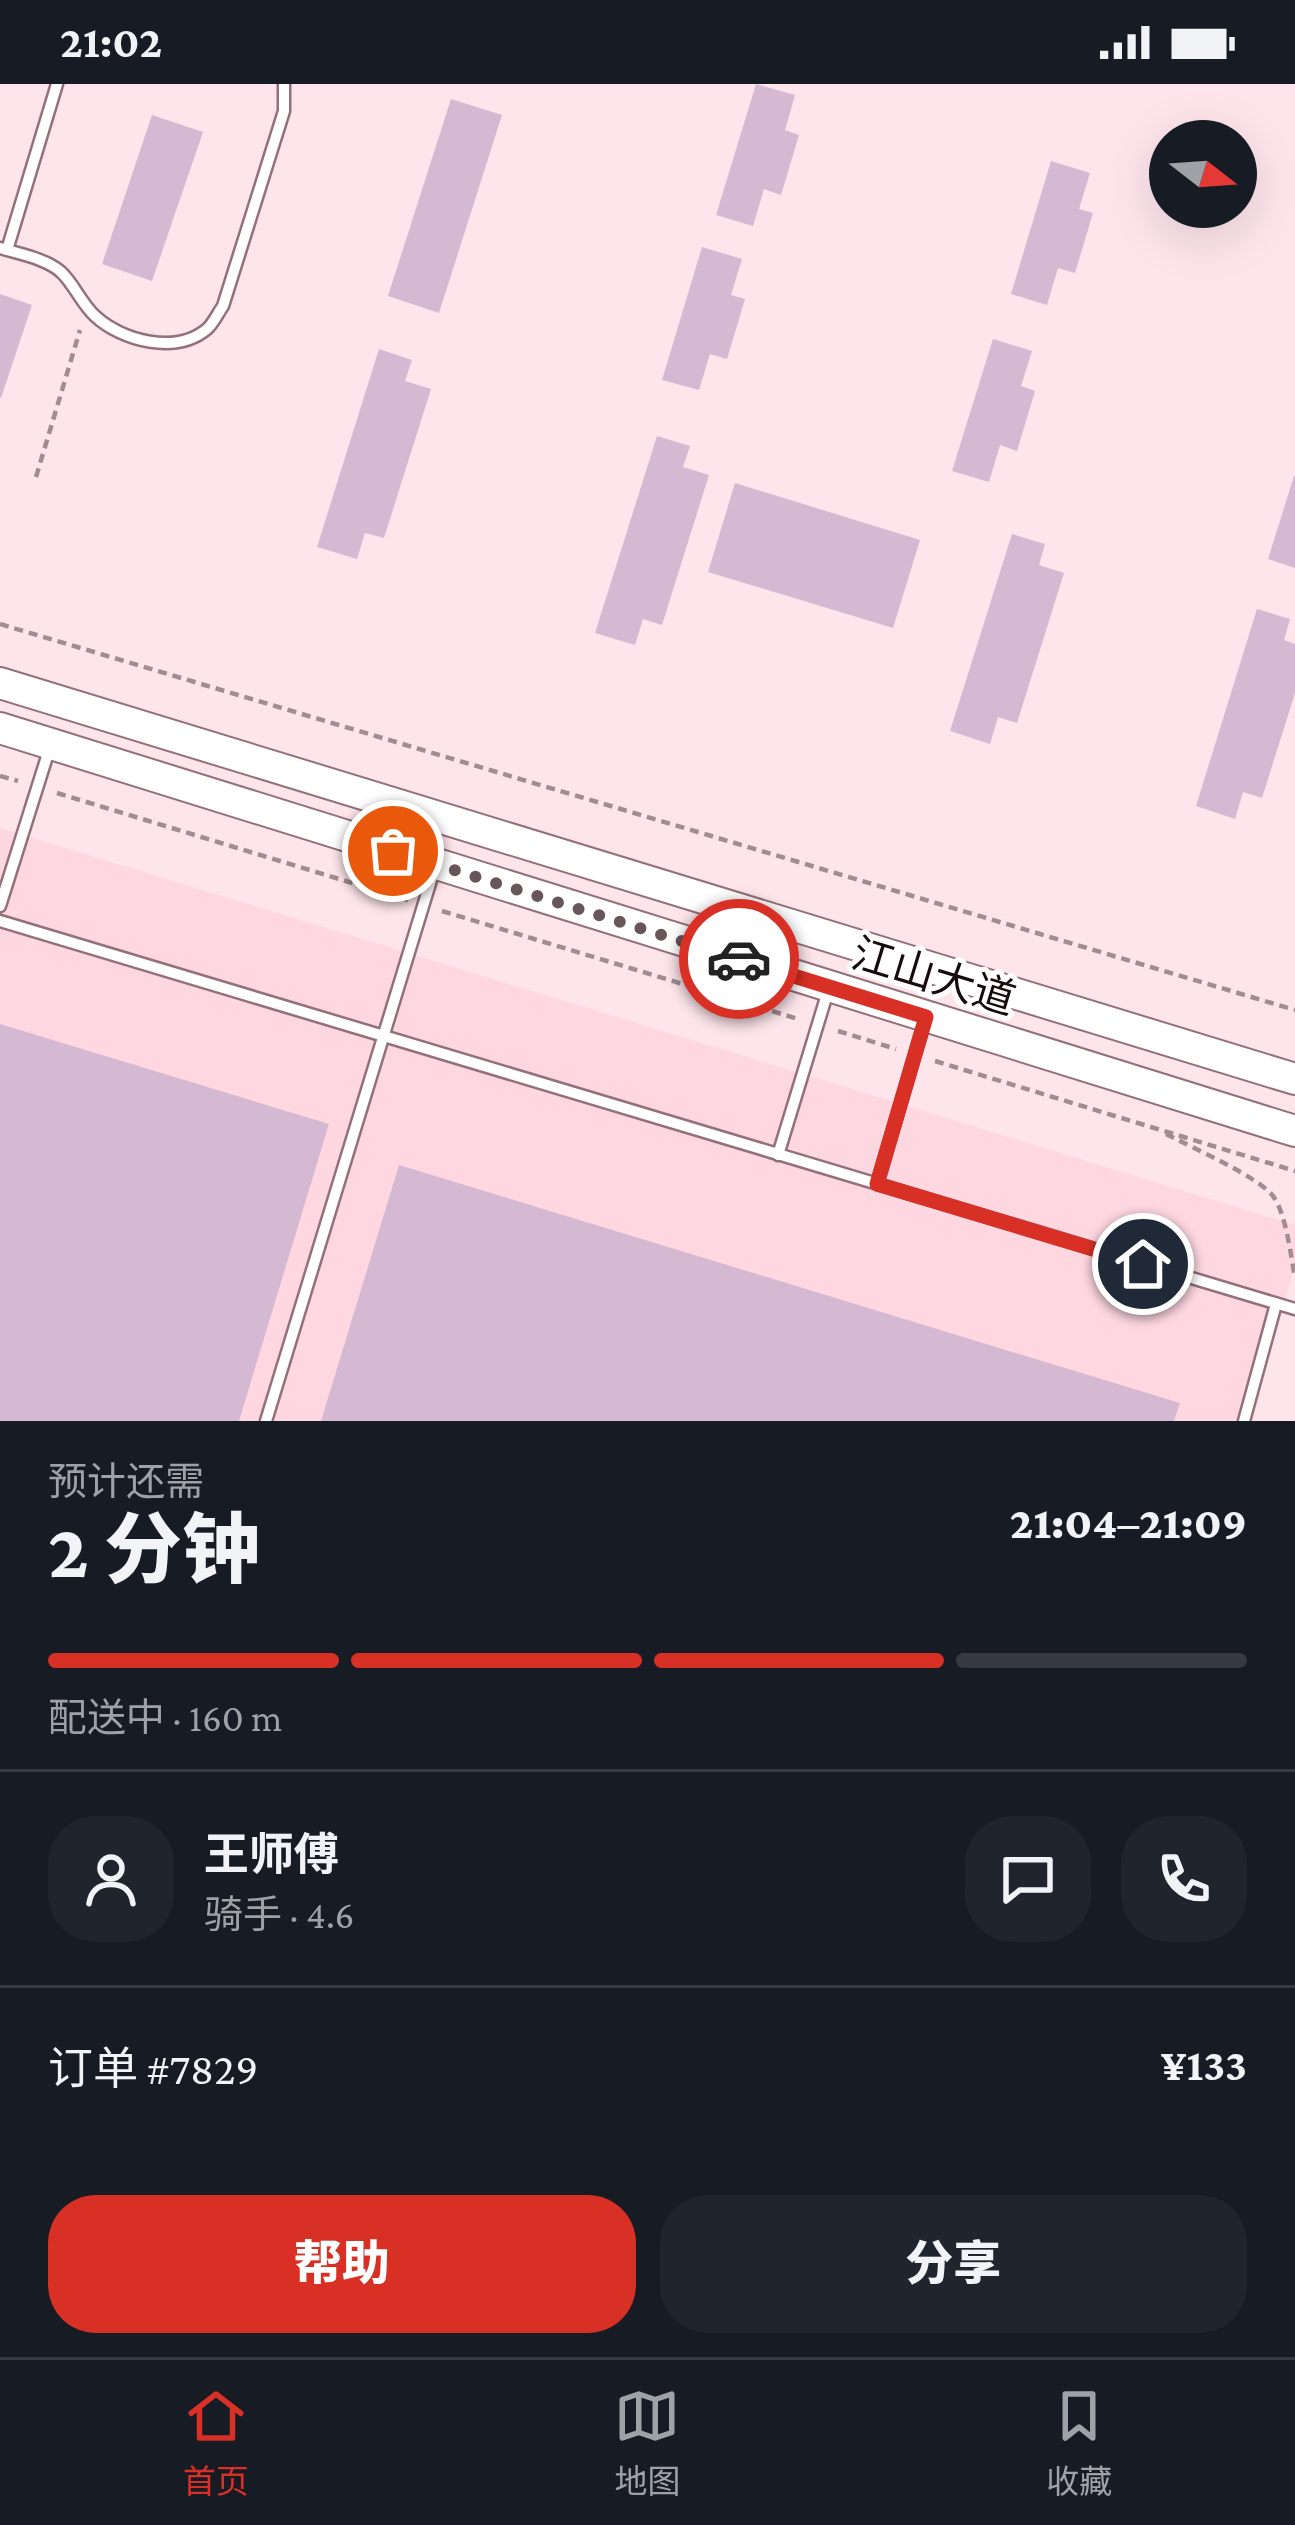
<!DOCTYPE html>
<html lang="zh">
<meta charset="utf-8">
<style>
:root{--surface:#171b24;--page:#20242c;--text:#f1f3f6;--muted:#9ea1a6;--line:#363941;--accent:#d93025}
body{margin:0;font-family:"Crimson Pro","Noto Sans SC",serif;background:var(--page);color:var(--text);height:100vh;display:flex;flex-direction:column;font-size:45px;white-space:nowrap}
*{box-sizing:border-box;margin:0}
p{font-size:39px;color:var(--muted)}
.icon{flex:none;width:66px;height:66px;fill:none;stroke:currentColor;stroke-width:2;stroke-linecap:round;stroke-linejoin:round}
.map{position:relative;height:1337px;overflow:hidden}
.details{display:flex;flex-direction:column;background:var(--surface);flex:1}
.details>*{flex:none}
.needle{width:78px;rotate:107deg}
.tools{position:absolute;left:1149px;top:36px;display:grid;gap:24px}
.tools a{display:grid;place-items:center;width:108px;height:108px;border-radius:50%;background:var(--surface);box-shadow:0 12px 48px #0002;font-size:60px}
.pin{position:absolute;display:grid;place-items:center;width:102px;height:102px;color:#fff;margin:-51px;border:6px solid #fff;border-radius:50%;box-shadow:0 3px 12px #0007}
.courier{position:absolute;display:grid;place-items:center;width:120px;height:120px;margin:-60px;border:9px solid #d93025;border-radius:50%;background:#fff;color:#222;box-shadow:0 3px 15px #0007}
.headline em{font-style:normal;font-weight:800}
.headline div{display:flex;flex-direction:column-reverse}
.headline{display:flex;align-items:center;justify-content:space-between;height:204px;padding:0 48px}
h1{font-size:78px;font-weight:800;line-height:90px}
.bar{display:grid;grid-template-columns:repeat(4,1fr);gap:18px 12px;align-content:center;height:144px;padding:0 48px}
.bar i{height:15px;border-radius:9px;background:var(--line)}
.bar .selected{background:var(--accent)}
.bar p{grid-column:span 4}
.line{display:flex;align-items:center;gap:30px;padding:0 48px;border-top:3px solid var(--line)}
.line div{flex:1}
.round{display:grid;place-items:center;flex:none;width:126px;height:126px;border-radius:48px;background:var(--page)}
.button{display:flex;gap:24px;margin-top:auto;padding:24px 48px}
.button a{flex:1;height:138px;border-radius:48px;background:var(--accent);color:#fff;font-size:48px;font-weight:800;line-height:138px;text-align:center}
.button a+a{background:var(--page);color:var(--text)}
.status{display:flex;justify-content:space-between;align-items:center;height:84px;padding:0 60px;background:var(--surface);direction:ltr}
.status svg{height:33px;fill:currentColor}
.menu{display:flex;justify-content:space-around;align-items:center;height:168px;border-top:3px solid var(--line);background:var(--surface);font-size:33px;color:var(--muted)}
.menu a{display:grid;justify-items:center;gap:6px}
.menu .selected{color:var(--accent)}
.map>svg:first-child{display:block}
</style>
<div class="status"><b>21:02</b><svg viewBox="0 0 49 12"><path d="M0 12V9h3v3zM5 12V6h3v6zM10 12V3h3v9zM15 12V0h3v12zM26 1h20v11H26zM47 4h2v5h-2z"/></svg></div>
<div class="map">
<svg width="1295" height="1337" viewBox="0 0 1295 1337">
<rect width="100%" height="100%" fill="#fde5eb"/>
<path fill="#fed7e1" d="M0,744L1295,1141V1180L1251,1337H0Z"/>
<path fill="#d5b9d2" d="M756,0L795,11L785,46L799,51L781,111L764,105L753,142L716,131Z
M451,15L502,31L439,229L388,212Z
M152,31L203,48L152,197L102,180Z
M1051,77L1090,89L1079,125L1093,129L1075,189L1058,184L1047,221L1011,210Z
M702,163L742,175L731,211L745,215L727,275L710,270L699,306L662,296Z
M0,210L32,221L1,314H0Z
M993,255L1032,267L1021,302L1035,307L1017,367L1000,361L989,398L952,387Z
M379,265L412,276L405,297L431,305L384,454L365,449L357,475L317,463Z
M657,352L690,362L683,383L709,391L662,541L643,535L635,561L595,549Z
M1294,392H1295V484L1268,475Z
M735,399L920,456L893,544L708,488Z
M1012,450L1045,460L1039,481L1064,489L1017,639L998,633L990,660L950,647Z
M1257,525L1290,535L1284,556L1295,560V609L1262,714L1243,708L1235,735L1196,722Z
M0,940L329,1040L239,1337H0Z
M399,1081L1180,1319L1174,1337H321Z"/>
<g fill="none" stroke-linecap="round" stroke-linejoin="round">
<defs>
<path id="lane" d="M0,164C19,170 45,174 61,188C74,200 81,219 95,232C122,257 176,271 207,245C213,240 218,229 223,222L284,27V0
M7,166L57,0
M0,822L50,663
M0,837L1295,1225
M778,1071L828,907
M877,1100L925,936
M266,1337L435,783
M1244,1337L1276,1220"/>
<path id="secondary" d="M0,599L1295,995
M0,644L1295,1047"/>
</defs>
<use href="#lane" stroke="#94707a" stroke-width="15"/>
<use href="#secondary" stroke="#94707a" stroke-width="34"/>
<path stroke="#a08c91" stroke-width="4.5" stroke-dasharray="9 6" stroke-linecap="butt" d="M36,393L80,246
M0,540L1295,926
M0,692L18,697
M57,709L408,816
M442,827L798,935
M838,947L896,965
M935,977L1295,1087
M1166,1050C1191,1063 1257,1092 1273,1112C1286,1129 1291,1173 1295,1194"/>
<use href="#lane" stroke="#fff" stroke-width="10"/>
<use href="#secondary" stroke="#fff" stroke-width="30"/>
</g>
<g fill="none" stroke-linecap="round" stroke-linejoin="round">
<path stroke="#67575b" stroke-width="12" stroke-dasharray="0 21.6" d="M393,767L739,875"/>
<path stroke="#d93025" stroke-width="15" d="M739,875L926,933L877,1100L1143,1180"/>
</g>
<g text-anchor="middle" stroke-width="10" stroke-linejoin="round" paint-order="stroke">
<g font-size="42" fill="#160a0d" stroke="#fff">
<text transform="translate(934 892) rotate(17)" y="15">江山大道</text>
</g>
</g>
</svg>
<div class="tools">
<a><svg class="needle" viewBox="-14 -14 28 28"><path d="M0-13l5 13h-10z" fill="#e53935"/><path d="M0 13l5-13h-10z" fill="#9ea1a6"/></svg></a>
</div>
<div class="pin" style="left:393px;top:767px;background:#ea580c"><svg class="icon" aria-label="bag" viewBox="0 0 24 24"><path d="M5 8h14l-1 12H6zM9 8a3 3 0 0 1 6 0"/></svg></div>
<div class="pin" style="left:1143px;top:1180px;background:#1f2937"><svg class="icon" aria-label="home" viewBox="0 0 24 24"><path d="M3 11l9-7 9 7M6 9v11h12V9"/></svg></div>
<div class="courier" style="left:739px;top:875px"><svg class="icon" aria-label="car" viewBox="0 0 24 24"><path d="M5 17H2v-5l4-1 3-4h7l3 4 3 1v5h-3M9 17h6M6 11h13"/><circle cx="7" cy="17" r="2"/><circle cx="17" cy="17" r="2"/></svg></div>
</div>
<section class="details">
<div class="headline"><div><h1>2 分钟</h1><p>预计还需</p></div><em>21:04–21:09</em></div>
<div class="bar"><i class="selected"></i><i class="selected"></i><i class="selected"></i><i></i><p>配送中 · 160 m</p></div>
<div class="line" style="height:216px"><a class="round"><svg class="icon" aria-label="person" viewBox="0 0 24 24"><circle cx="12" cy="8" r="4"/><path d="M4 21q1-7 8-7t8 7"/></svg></a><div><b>王师傅</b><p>骑手 · 4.6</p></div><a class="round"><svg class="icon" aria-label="chat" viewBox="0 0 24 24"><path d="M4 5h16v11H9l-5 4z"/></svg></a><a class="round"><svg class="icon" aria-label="phone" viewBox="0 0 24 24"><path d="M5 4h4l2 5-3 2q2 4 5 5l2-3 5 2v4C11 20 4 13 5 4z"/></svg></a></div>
<div class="line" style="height:156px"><div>订单 #7829</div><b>¥133</b></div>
<div class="button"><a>帮助</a><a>分享</a></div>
</section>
<nav class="menu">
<a class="selected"><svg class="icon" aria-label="home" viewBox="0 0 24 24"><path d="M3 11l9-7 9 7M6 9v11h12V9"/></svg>首页</a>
<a><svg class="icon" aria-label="map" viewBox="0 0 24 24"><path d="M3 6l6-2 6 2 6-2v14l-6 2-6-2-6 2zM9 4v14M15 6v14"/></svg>地图</a>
<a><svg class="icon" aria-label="saved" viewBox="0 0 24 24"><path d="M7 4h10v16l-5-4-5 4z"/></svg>收藏</a>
</nav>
